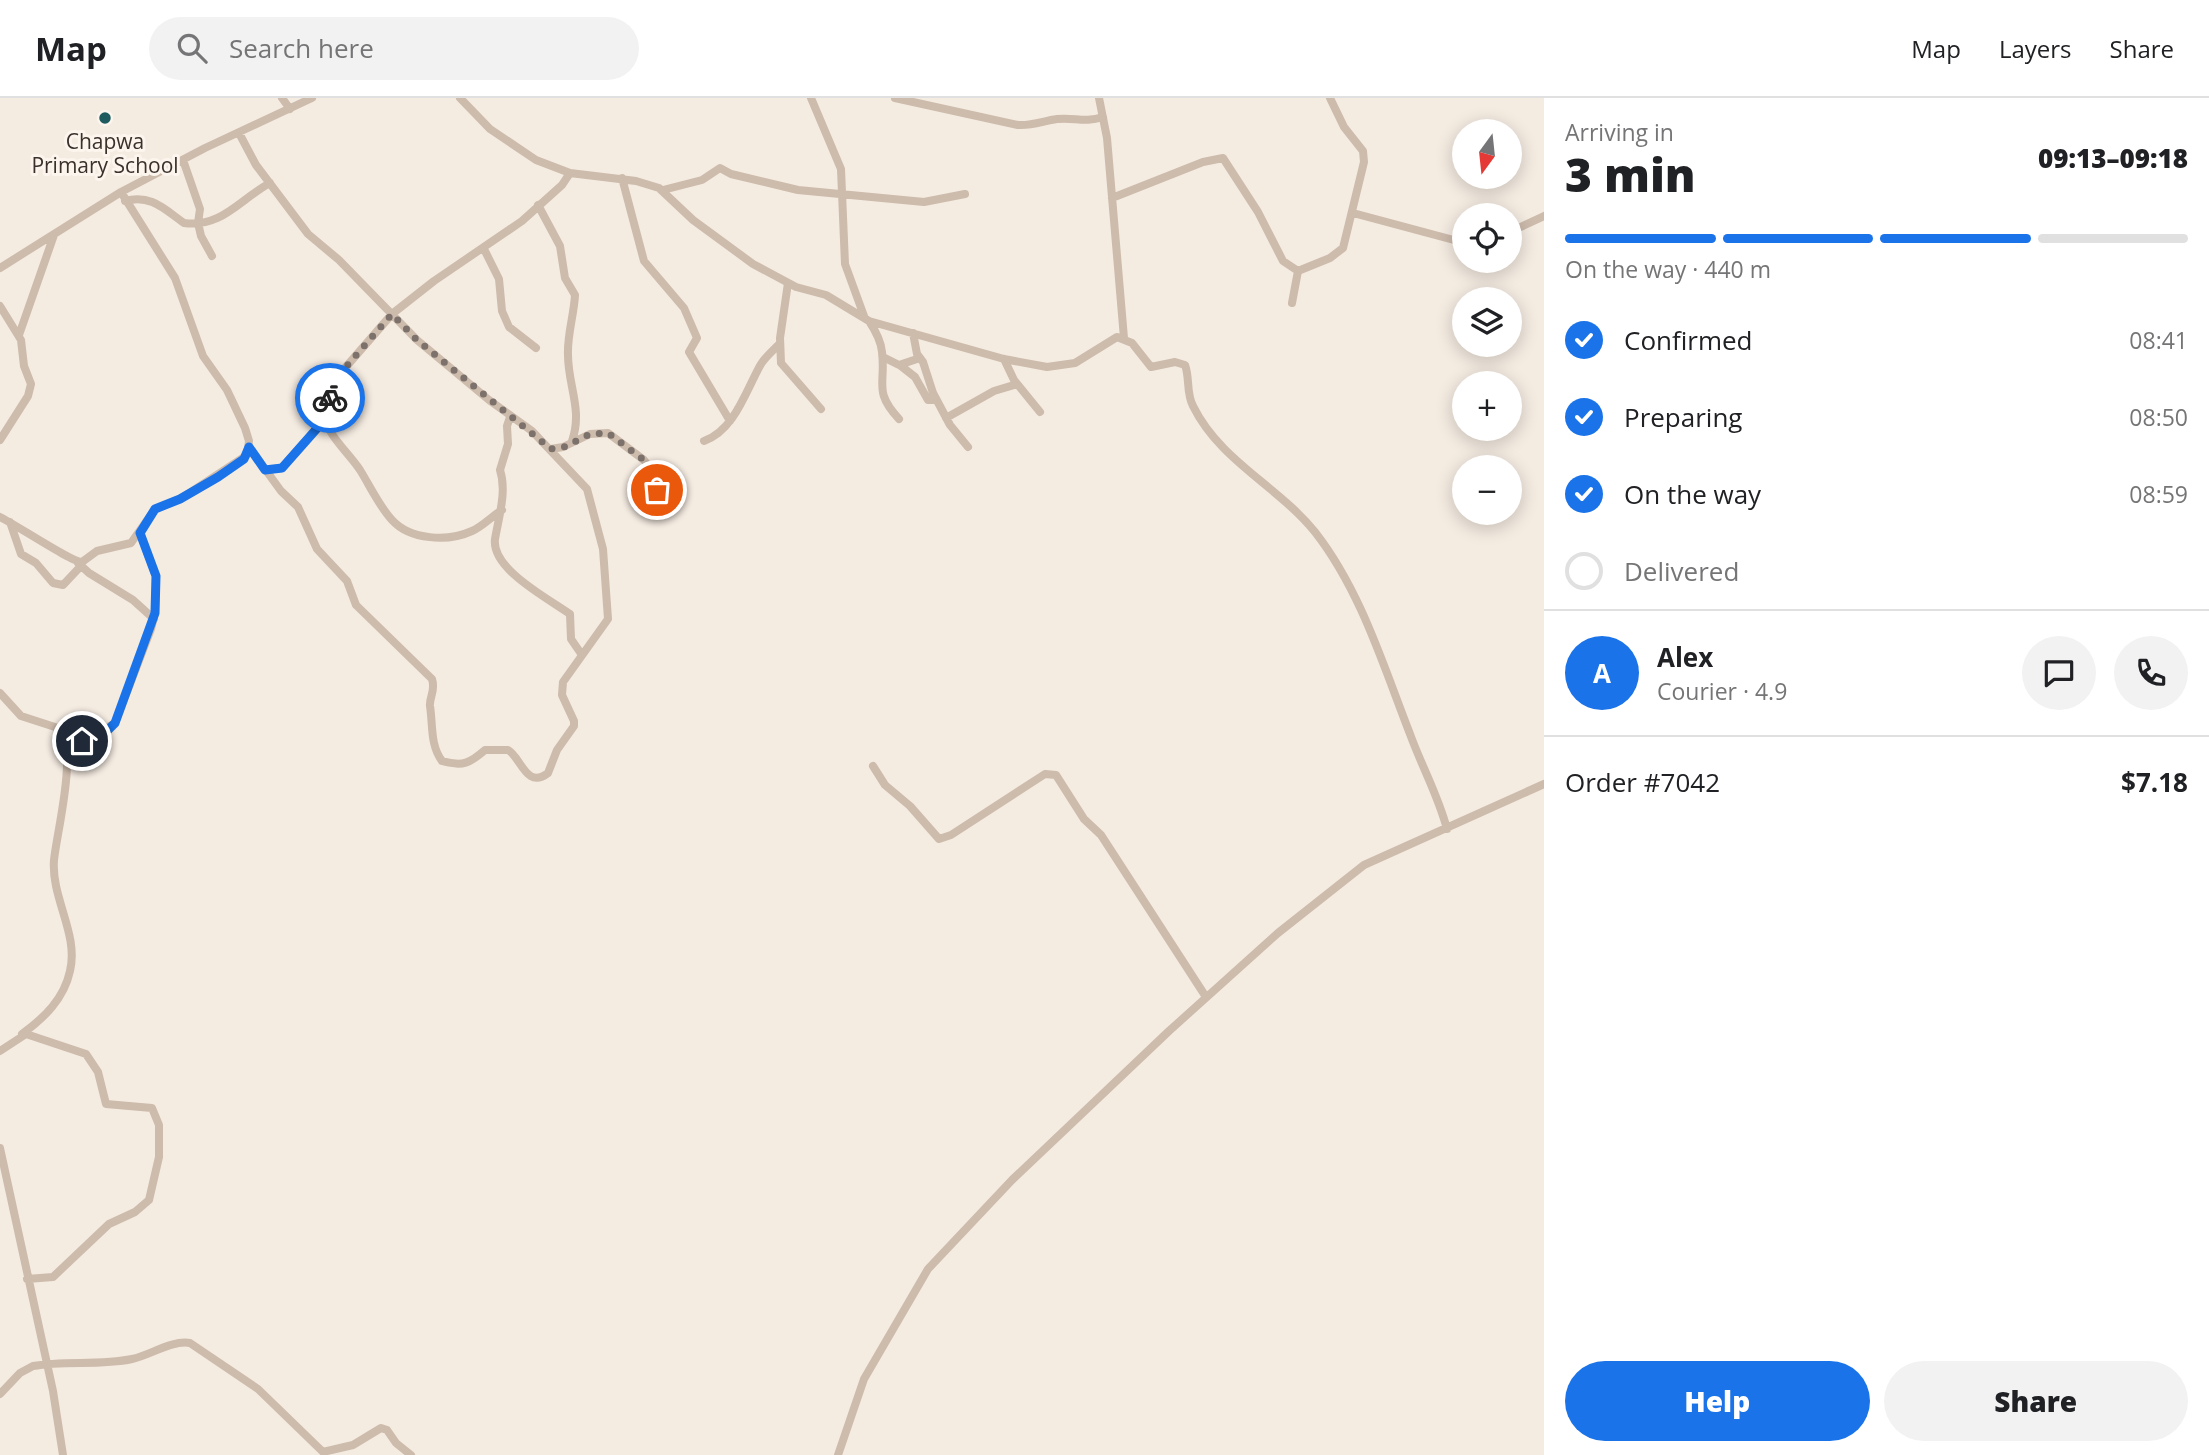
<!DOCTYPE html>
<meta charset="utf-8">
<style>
:root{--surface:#fff;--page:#f2f2f2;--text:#202124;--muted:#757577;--line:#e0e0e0;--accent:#1a73e8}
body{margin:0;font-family:"Open Sans",sans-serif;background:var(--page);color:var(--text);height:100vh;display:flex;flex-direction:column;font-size:26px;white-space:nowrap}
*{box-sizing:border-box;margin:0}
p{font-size:23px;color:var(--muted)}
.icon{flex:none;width:38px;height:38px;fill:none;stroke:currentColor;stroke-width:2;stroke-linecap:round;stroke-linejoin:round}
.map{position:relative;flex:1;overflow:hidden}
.side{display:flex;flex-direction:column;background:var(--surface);width:665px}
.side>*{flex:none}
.needle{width:46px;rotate:195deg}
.fabs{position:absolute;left:1452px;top:21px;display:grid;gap:14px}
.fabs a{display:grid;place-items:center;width:70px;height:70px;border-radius:50%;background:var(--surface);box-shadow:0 4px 18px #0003;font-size:35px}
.pin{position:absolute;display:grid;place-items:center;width:60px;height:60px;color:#fff;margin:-30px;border:4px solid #fff;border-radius:50%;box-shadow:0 2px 7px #0007}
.courier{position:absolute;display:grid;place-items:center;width:70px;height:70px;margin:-35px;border:5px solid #1a73e8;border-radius:50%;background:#fff;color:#222;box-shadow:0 2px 9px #0007}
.headline em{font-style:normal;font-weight:800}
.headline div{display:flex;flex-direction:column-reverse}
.headline{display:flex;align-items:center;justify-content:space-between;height:119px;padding:0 21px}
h1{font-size:46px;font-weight:800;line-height:52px}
.bar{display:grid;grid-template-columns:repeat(4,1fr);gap:10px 7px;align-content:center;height:84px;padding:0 21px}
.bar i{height:9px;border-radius:5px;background:var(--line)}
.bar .selected{background:var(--accent)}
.bar p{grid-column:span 4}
.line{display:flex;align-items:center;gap:18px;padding:0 21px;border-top:2px solid var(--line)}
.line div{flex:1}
.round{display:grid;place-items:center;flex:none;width:74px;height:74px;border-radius:37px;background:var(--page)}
ol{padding:0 21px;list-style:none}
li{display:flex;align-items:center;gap:21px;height:77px}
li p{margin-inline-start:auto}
li .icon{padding:7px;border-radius:50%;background:var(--accent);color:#fff;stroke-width:4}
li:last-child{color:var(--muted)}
li i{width:38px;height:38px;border:4px solid var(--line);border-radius:50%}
.cta{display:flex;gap:14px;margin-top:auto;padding:14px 21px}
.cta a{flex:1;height:80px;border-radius:42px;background:var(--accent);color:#fff;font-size:28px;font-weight:800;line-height:80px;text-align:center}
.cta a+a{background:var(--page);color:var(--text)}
header{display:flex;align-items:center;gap:42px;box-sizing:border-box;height:98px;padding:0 35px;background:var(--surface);border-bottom:2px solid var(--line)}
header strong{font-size:33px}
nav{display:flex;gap:38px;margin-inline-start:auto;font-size:24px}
.search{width:490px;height:63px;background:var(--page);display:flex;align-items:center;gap:18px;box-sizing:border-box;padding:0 24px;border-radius:38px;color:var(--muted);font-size:26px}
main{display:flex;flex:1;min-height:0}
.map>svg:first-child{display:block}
</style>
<header>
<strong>Map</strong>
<div class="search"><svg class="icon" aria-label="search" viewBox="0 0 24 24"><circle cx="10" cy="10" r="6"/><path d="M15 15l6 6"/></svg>Search here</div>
<nav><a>Map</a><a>Layers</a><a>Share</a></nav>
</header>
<main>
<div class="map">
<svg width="1544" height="1357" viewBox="0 0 1544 1357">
<rect width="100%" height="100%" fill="#f4ebe1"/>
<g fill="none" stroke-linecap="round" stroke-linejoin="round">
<path stroke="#cdbbac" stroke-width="8" d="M282,0L290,11
M460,0L490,31L536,62L570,75L636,83L659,90L693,122L753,166L796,189L826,197L869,223L1004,261L1047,269L1075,265L1117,239L1132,245L1151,269L1175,264L1185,267C1190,280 1186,295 1193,308C1220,363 1278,388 1315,434C1361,493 1383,567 1410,636C1422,669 1438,697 1447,731
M811,0L841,71L845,166L864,218
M895,0L1018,27C1032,28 1043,23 1057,21C1075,19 1084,25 1103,19
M1099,0L1107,40L1124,240
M239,35L256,67L308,136L339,162L417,242L489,302L532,333L587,391L603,451L608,521L563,584L562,597L574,623V628L557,652L548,675C526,692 521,659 508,652H485C470,665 463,669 442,663C430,647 433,627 430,608C429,599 436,593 432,581L356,507L347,483L317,451L298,409L281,393L249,349
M183,62L200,111L198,125L201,138L212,158
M622,80L644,163L684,210L697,240L689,254L730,323
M663,92L702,82L720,70L731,76L798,92L924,104L965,96
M1112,100L1203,64L1223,60L1258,114L1283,163L1298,173
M125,103C151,96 164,111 184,125C222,130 240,101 270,85
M538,107L560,148L565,180L575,197C574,217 567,237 568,257C568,288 583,312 572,343
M1353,115L1465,145
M1510,134L1544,118
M484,151L499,181L502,213L509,229L536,250
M0,170L121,94L205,50L312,0
M788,185L780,240L781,265L821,311
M1292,205L1298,173L1330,160L1343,150L1364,64L1363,53L1344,29L1330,0
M0,208L21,242L24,268L31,286L28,298L0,342
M869,223C875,232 881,242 882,254C886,286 873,293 899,321
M913,235L917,256L923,264L933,295L950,327L968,349
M19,237L54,137
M883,259L899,267L920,260
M1004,261L1014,282L1040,314
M901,268L915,279L928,302H936
M324,319C330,340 348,354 360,372C370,388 379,408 392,422C410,442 448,444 472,433C483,428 492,418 502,412
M510,319L507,328L508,346L500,372C507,393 499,418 495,441C491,471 549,501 570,516L571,541L582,557
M946,320L994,293L1017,286
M704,343C735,332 746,292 761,266C766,258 774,252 780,245
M551,351L563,349L590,336L608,335L644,362L655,377L657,392
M266,372L282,370L320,327L345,270L392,216L434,183L522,123L562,87L570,75
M0,419C15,426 73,465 82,464L97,453L131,445L155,411L180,401L247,357L249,343L245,330L227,292L203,258L175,180L121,94
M10,424L21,456L36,465L53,485L63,487L80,469
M78,465L89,475L133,502L154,521
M0,595L21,618L58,630C79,651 57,732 54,762C51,800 79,836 70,873C64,901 44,920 22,936
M68,653L115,625L151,531L155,515L156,478L140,435
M873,668L885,687L910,708L939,741L951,737L1045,676L1056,677L1084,721L1101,737L1206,899
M0,953L26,936L86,956L98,974L106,1006L152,1010L159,1027V1059L149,1102L135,1114L109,1126L53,1179L27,1181
M0,1050L53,1293L63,1357
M0,1296L20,1275L33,1268C65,1262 99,1268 132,1261C151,1257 171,1242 190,1245L258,1291L323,1354L353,1347L381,1330L387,1332L396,1345L411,1357
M838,1357L864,1281L928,1171L1012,1082L1169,933L1278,835L1364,767L1544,686"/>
</g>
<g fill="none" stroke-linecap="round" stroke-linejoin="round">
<path stroke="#7c716b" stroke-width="7" stroke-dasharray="0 12.6" d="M330,300L345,270L392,216L417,242L551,351L564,349L590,336L608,335L644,362L655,377L657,392"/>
<path stroke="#1a73e8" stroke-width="9" d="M82,643L108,632L115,625L155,515L156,478L140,435L155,411L180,401L218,379L244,361L249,349L265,372L282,370L320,327L330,300"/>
</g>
<circle fill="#1f5a5e" stroke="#fbf5ee" stroke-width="2.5" cx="105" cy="20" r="7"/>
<g text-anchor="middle" stroke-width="6" stroke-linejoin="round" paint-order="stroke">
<g font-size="21" fill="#3b302b" stroke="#fbf5ee">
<text x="105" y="51">Chapwa<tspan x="105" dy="24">Primary School</tspan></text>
</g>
</g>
</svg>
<div class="fabs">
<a><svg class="needle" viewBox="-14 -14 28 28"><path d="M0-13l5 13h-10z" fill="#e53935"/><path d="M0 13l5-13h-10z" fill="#757577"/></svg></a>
<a><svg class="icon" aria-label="locate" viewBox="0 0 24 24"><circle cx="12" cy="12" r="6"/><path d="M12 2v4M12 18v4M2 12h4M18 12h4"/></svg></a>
<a><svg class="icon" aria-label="layers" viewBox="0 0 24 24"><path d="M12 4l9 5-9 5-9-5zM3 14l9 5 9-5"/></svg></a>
<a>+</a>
<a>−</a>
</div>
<div class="pin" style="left:657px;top:392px;background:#ea580c"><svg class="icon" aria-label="bag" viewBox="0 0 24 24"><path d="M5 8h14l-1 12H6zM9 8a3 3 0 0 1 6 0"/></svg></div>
<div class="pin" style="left:82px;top:643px;background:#1f2937"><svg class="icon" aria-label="home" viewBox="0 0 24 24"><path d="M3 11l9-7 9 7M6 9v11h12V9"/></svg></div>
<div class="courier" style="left:330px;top:300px"><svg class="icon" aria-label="bike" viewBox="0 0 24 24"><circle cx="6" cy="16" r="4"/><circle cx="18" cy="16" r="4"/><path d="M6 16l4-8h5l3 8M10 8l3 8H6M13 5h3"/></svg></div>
</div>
<section class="side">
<div class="headline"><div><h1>3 min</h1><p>Arriving in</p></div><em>09:13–09:18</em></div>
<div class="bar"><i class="selected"></i><i class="selected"></i><i class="selected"></i><i></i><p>On the way · 440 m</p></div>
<ol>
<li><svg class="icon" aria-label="check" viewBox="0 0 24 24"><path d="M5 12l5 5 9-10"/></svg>Confirmed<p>08:41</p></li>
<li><svg class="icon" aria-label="check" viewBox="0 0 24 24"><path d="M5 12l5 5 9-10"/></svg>Preparing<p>08:50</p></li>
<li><svg class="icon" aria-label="check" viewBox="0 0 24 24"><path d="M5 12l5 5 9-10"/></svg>On the way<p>08:59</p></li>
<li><i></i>Delivered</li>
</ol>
<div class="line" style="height:126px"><b class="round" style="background:var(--accent);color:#fff">A</b><div><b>Alex</b><p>Courier · 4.9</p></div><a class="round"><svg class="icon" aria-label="chat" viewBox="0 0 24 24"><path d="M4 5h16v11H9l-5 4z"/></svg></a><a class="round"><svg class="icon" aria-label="phone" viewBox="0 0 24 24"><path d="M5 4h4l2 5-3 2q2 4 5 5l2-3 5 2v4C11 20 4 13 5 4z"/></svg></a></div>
<div class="line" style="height:91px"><div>Order #7042</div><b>$7.18</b></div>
<div class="cta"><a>Help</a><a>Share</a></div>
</section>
</main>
